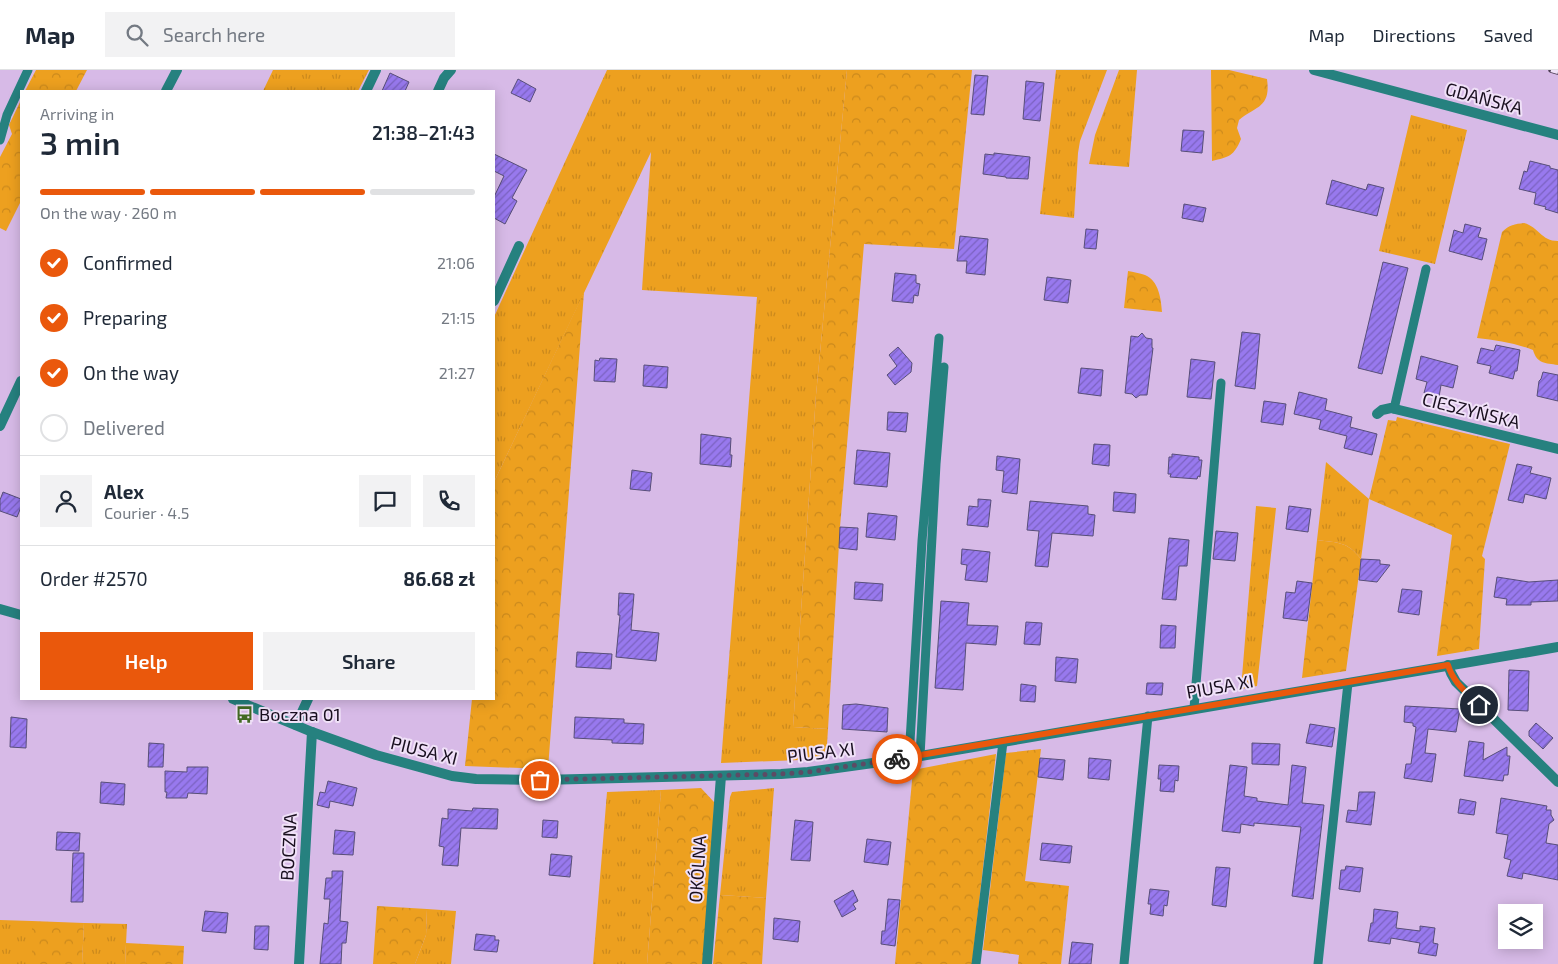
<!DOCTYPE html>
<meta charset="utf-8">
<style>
:root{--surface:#fff;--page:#f2f2f3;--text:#1f2937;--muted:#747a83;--line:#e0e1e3;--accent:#ea580c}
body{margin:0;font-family:"Exo 2",sans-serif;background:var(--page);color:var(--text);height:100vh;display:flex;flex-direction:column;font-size:19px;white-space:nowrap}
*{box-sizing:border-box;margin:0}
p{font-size:16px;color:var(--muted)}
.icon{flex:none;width:28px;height:28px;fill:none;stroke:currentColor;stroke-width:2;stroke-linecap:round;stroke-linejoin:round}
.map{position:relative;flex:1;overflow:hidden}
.panel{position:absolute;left:20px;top:20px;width:475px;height:610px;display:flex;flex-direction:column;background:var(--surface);border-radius:0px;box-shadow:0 2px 12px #0003}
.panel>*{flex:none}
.fabs{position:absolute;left:1498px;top:834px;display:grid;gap:10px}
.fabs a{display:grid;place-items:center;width:45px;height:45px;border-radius:0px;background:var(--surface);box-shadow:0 2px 12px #0003;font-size:25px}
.pin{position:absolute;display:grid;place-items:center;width:42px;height:42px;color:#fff;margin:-21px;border:2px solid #fff;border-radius:50%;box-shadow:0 1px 5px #0007}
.courier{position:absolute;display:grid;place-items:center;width:50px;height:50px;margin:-25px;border:4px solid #ea580c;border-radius:50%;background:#fff;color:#222;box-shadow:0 1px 6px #0007}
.overview em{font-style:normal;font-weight:600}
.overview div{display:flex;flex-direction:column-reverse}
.overview{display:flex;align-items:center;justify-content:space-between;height:85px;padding:0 20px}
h1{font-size:32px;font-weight:600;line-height:38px}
.bar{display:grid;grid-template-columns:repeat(4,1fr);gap:8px 5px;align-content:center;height:60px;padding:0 20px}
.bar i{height:6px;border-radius:4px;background:var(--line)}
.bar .on{background:var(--accent)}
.bar p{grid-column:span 4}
.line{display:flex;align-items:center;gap:12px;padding:0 20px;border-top:1px solid var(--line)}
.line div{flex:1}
.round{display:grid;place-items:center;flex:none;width:52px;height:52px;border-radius:0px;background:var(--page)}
ol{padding:0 20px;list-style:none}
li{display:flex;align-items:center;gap:15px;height:55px}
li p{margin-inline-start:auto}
li .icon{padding:5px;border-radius:50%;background:var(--accent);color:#fff;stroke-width:4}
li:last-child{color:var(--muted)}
li i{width:28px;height:28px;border:2px solid var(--line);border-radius:50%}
.cta{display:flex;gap:10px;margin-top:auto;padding:10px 20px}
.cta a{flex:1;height:58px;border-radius:0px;background:var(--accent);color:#fff;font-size:20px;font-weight:600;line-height:58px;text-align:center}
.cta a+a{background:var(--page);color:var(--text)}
header{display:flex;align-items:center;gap:30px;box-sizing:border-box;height:70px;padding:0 25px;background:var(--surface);border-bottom:1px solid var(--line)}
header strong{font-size:24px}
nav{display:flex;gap:28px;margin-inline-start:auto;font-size:18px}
.search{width:350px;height:45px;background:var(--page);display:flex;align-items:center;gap:12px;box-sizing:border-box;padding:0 18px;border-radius:0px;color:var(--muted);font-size:19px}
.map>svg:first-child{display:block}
</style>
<header>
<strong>Map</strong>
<div class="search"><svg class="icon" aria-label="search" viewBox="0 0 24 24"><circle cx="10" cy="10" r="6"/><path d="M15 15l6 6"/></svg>Search here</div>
<nav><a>Map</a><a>Directions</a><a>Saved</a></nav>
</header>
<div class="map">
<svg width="1558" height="894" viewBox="0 0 1558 894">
<defs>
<pattern id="grass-tufts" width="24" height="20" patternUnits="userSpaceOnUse" patternTransform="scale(1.25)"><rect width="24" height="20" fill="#eda01f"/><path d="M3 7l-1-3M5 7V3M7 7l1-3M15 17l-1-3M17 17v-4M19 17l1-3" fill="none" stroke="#cb891c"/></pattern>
<pattern id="forest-crowns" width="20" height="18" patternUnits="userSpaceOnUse" patternTransform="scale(1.25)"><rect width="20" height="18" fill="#eda01f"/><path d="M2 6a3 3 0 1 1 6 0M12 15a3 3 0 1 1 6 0" fill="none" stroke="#cb891c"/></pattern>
<pattern id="building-hatch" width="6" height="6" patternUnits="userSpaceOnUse" patternTransform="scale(1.25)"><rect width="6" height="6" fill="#9879ee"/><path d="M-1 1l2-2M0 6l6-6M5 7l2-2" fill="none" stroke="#7b62c0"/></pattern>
</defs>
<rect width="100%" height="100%" fill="#d7bae7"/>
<path fill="url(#grass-tufts)" d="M273,0H369L358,21H263Z
M607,0H847L816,325L793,657L828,659L826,689L721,693L757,227L642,220L651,82L495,410L494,422V247Z
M1056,0H1107L1080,71L1078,83L1074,148L1040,144Z
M1119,0H1137L1129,97L1089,94L1095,65Z
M1411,45L1467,60L1435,194L1379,181Z
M1326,392L1369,429L1361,489C1347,471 1338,473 1317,470Z
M1256,436L1276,438L1257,616L1241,619Z
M774,718L766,828L720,825L730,727L732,722Z
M661,720L647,894H593L607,722Z
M427,839L456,841L451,894H415L426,865Z
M0,850L32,851V894H0Z
M84,853L127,854L125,894H82Z"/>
<path fill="url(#forest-crowns)" d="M36,0H87L76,21H25Z
M847,0H972L954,179L864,174L840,457L828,659L793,657L816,325Z
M1211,0H1229L1267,9C1271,38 1256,36 1239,50L1237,58L1241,69C1234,86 1229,87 1212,91Z
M21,30V131L6,161L0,158V87L12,64L9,55Z
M1524,153C1539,157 1541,171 1558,171V295C1545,293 1537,294 1533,280C1515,273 1496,270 1477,268L1502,162C1509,155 1515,154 1524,153Z
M1128,201C1133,202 1140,203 1145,205C1159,211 1161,229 1162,242L1124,238Z
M584,222L548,699L465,696L472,629H494V422L495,410Z
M1397,347L1510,374L1482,486L1485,489L1479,579L1437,586L1452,465L1369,429L1388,350L1396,351Z
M1317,470C1338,473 1347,471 1361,489L1346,601L1302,608Z
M1041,679L1025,811L1069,816L1061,894H1018L1019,885L983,880L1006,683Z
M996,684L972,894H895L913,700Z
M701,718L714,732L709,894H647L661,720Z
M720,825L766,828L762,894H713Z
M377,836L427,839L426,865L415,894H373Z
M32,851L84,853L82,894H32Z
M126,873L184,876L183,894H125Z"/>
<path fill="url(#building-hatch)" stroke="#574e78" d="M390,3L409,12L405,21H382Z
M975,5L988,6L984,45L971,44Z
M518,9L536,19L530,32L511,23Z
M1026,11L1044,13L1040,51L1023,49Z
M1183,60L1204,61L1202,83L1181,81Z
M994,83L1030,87L1028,109L1006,108V107L983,104L985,84L994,85Z
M494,84L527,100L512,128L517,131L505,154L494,148V127L504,106L494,101Z
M1530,91L1550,96V98L1558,100V143L1545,139L1546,137L1534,134L1536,123L1519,119L1524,101L1527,102Z
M1332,110L1366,120L1368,114L1384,118L1377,146L1326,134Z
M1184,134L1206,138L1203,152L1182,148Z
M1465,154L1481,158L1478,167L1487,169L1482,190L1449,181L1454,160L1463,163Z
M1086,159L1098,160L1096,179L1084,178Z
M960,166L988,169L985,205L966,203L967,191H957Z
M1383,192L1408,198L1382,304L1358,298Z
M895,203L916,205V213L920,214L918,226L914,225L913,233L892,231Z
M1047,207L1071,210L1068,233L1044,230Z
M1242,262L1260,264L1255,319L1235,316Z
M1142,263L1146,268L1152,269V278H1153L1147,325H1140L1136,328L1132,324L1125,323L1131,266L1138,267Z
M1496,275L1520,280L1517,301H1515L1513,309L1489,303L1491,296L1477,293L1481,278L1494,281Z
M898,277L912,293L911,302L895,315L887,305L897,296L889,285Z
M1421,286L1458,296L1453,318L1441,315L1439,327L1424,323L1427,312L1416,309Z
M600,288L617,289L615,312L594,311L595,290L599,291Z
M1191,289L1215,292L1211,329L1187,327Z
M644,295L668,297L667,318L643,316Z
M1081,298L1103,300L1101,326L1078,323Z
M1543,302L1558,305V331L1537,326L1539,311L1541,309Z
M1299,322L1327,329L1325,340L1352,347L1350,357L1377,364L1372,385L1344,378L1347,366L1319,359L1321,350L1294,344Z
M1264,331L1286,334L1283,355L1261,352Z
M888,342L908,343L906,362L887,360Z
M701,364L731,368L730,385H732L731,397L700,394Z
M1094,374L1110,375L1109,396L1092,394Z
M857,380L890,383L887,417L854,414Z
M1172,384L1199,387V390H1202L1200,407L1198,406L1197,409L1170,407L1171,404H1168L1169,387H1172Z
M997,386L1020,389L1017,424L1002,422L1004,401L996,400Z
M1517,394L1532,397L1530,403L1551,408L1546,429L1525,424L1523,433L1508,430Z
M632,400L652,403L650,421L630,419Z
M3,422L21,429V437L17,447L0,441V430Z
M1114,422L1136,424L1135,443L1113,441Z
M978,429L991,430L988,457L967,455L969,436L978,437Z
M1030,431L1088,436V444L1095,445L1093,466L1052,463L1048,497L1035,496L1039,461L1027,460Z
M1289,436L1311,439L1308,462L1286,459Z
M868,443L897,446L895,470L866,467Z
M840,457L858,458L857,480L839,478Z
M1216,461L1238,463L1235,491L1213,489Z
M1169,468L1189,470L1187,496H1179L1176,530L1162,529Z
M962,479L990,482L987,512L965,510L967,495L961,494Z
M1361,489L1380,490V494L1390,495L1377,512L1359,510Z
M1497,507L1529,512L1558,510V531L1531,532V535H1506L1507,529L1494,527Z
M1297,511L1312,513L1307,551L1283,548L1286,522L1295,523Z
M855,512L883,514L882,531L854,529Z
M1402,519L1422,521L1419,545L1398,542Z
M619,523L634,524L631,560L659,563L656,591L616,587L620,545H618Z
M941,531L969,533L967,555L998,556L996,575L966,573L963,620L935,618Z
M1026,552L1042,553L1040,575L1024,574Z
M1161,555L1176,556L1175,578H1160Z
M577,582L612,584L611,599L576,597Z
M1056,587L1078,589L1076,613L1055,611Z
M1509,600L1529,601L1528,641L1508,640Z
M1147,613H1163L1162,625L1146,624Z
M1021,614L1036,616L1035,632L1020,631Z
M856,634L888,638L887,662L842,659L843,635Z
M1405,636L1460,639L1456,662L1428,659L1425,683L1436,684L1432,712L1404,708L1406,694H1411L1416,657L1413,656V653L1404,652Z
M11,647L27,649L26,678L10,677Z
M575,647L624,649V653L644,654L643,674L612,673V670L574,668Z
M1536,653L1553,668L1543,679L1529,666V661Z
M1310,654L1335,658L1332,677L1306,673Z
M1469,671L1484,673L1483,690L1507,677V686H1510L1508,705H1504L1503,711L1464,706Z
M149,673L164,674L163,697H148Z
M1252,673L1280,674L1279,695L1252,694Z
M1040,688L1065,690L1063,710L1038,707Z
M1089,688L1111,690L1109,710L1088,708Z
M1159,695L1179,696L1178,711L1175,710L1174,722L1160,721L1161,709H1158Z
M1230,695L1247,697L1244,726L1257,728V731L1288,735L1292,695L1306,697L1302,733L1324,735L1313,829L1292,826L1301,757L1254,753V756L1241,754L1240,763L1222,761Z
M187,697H208L207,724L188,723L187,728H166L167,722H165V701L187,702Z
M328,711L357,718L353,736L330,731L329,738L317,735L320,722L325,723Z
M101,712L125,714L124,735L100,733Z
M1359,722H1375L1371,755L1346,752L1348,740L1357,741Z
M1501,728L1547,736L1546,740H1551V745L1554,750L1549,754L1546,773L1558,775V810L1523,803L1522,809L1507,806L1511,790L1504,788L1508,765L1496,763Z
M1460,729L1476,732L1474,745L1458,743Z
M473,738L498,739L497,759L461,758L458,796L442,795L444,777L439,776L442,748L448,749V739L472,741Z
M543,750L558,751L557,768L542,767Z
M795,750L813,752L810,791L791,790Z
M335,760L355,762L353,785L333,784Z
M57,762L80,763L79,781L56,780Z
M867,769L891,772L888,795L864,792Z
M1042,773L1072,776L1070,793L1040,790Z
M73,783H84L83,832H71Z
M551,784L572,786L570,807L549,805Z
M1346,796L1363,798L1360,822L1339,819L1341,800H1345Z
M1216,797L1230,798L1226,837L1212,835Z
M332,801H343L340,851L348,852L346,873H342L341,894H320L324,853L328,854L330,829H324L326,808H332Z
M1150,819L1169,821L1167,836L1164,835L1163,846L1150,844L1151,834H1148Z
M853,820L858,831L853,834L856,839L842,847L834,831Z
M888,829L900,830L895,876L881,874L882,861H885Z
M1374,839L1398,842L1396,858L1420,861V856L1435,858L1433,873L1438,874L1436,886L1418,883L1420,873L1391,868L1390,874L1368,871L1371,853H1373Z
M205,841L228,843L226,863L202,861Z
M774,848L800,851L798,872L773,869Z
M255,856H269L268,880L254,879Z
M476,864L495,866V870H499L497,882L474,880Z
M1072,872L1093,874L1091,894H1069Z"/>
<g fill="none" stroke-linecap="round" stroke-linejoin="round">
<path stroke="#26817f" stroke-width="9" d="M0,70L7,45L28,0
M1394,339L1426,199
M1194,638L1221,313
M920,686L936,394L944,297
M909,688L922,471L939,268
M976,894L1003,672
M1124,894L1148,646
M1318,894L1348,613"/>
<path stroke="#26817f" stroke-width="10" d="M1314,0L1558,65
M166,21L177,0
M366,21L376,0
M438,21L444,8L451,0
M494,231L519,176
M1377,344L1382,340L1391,338L1558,379
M0,356L21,311
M1448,595L1451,603L1456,612L1558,712
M296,655L308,629
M299,894L312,662
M707,894L721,706"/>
<path stroke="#26817f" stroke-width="10" d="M0,539L21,545
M233,629L312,662L376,685L452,706L476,709L540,710L781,704L808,702L909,688L1558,577"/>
<defs>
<path id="rail" d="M1551,0L1558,2"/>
</defs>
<use href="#rail" stroke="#4c3d54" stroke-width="5.5"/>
<use href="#rail" stroke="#f0e1f8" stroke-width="4" stroke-dasharray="11" stroke-linecap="butt"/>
</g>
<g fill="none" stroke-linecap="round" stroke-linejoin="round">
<path stroke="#5c4b65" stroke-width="5" stroke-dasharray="0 9" d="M540,710L781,704L808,702L897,689"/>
<path stroke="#ea580c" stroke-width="6" d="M897,689L1448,595C1453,612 1466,622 1479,635"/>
</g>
<defs>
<symbol id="bus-bare" viewBox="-9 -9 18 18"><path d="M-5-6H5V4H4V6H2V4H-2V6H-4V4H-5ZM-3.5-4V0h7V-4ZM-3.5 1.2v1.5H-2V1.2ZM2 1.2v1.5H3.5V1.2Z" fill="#436923" stroke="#f0e1f8" stroke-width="2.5" paint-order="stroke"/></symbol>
</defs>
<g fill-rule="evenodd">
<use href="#bus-bare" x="232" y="632" width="25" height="25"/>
</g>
<g text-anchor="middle" stroke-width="4" stroke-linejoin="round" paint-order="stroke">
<g font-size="18" fill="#190f1f" stroke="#f0e1f8">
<text transform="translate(1484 29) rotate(15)" y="6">GDAŃSKA</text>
<text transform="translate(1471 341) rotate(14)" y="6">CIESZYŃSKA</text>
<text transform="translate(1220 617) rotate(-10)" y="6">PIUSA XI</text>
<text transform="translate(424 681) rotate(14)" y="6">PIUSA XI</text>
<text transform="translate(821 683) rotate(-7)" y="6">PIUSA XI</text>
<text transform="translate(289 777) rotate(-87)" y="6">BOCZNA</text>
<text transform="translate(698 799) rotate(-86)" y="6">OKÓLNA</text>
</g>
<g font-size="18" fill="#190f1f" stroke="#f0e1f8" text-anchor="start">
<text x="259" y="651">Boczna 01</text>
</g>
</g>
</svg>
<div class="fabs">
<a><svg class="icon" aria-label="layers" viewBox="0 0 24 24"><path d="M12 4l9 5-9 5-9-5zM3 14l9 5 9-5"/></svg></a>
</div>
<div class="pin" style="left:540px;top:710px;background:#ea580c"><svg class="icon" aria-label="bag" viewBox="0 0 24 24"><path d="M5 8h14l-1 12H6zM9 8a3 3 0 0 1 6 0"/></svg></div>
<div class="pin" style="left:1479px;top:635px;background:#1f2937"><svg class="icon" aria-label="home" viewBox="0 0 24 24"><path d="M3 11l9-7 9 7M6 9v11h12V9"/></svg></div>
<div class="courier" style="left:897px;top:689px"><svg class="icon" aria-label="bike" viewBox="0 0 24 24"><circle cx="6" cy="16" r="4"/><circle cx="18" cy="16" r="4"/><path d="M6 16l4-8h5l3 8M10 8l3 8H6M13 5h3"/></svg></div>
<section class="panel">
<div class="overview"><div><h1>3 min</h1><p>Arriving in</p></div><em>21:38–21:43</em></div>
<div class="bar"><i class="on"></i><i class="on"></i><i class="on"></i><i></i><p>On the way · 260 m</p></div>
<ol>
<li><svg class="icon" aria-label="check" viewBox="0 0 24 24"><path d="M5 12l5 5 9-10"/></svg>Confirmed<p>21:06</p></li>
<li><svg class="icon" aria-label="check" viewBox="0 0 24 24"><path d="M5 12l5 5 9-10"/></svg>Preparing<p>21:15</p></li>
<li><svg class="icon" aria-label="check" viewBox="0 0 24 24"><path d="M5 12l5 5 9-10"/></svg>On the way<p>21:27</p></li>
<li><i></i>Delivered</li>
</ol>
<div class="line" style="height:90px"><a class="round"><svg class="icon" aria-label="person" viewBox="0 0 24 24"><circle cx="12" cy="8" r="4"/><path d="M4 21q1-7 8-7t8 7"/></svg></a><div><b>Alex</b><p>Courier · 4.5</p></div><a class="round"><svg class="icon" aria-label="chat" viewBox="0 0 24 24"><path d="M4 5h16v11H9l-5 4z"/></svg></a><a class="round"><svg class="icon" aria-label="phone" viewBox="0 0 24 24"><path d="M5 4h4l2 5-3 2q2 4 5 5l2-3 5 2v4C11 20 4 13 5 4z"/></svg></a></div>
<div class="line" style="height:65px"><div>Order #2570</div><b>86.68 zł</b></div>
<div class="cta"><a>Help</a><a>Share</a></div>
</section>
</div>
